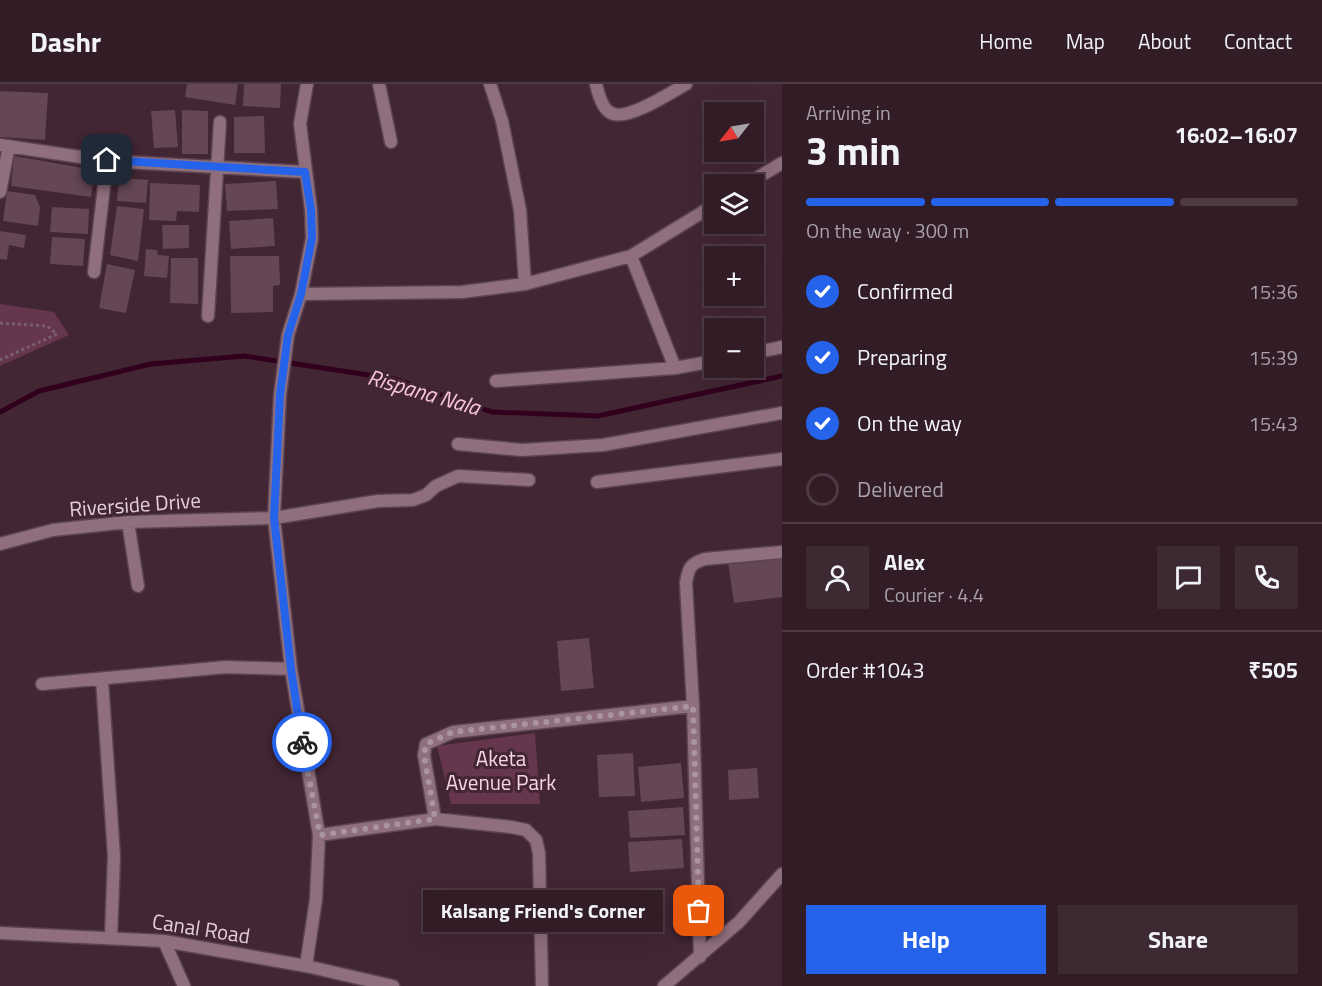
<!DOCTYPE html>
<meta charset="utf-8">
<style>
:root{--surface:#321c26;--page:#3d2932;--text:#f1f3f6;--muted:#a8a1a7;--line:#4d3a43;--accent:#2563eb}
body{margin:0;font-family:"Titillium Web",sans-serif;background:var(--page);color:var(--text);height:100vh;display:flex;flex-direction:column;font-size:22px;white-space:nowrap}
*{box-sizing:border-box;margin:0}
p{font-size:20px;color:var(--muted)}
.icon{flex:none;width:33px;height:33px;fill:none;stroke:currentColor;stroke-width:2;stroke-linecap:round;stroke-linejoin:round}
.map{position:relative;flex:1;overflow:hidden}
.panel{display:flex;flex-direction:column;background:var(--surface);width:540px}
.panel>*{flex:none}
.needle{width:39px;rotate:239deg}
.buttons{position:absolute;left:704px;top:18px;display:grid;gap:12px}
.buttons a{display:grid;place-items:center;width:60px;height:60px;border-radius:0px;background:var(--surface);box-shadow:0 6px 24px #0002,0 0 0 2px var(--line);font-size:30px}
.pin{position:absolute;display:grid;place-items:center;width:51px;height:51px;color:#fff;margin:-26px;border-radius:12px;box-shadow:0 3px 9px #0006}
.courier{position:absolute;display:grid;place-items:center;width:60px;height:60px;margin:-30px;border:4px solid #2563eb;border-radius:50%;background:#fff;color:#222;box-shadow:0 2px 8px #0007}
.bubble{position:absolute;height:42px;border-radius:0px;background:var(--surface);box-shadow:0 6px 24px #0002,0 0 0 2px var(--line);font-size:20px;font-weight:700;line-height:42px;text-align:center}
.overview em{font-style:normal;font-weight:700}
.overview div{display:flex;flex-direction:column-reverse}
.overview{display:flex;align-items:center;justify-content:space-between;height:102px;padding:0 24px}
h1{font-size:39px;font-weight:700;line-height:45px}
.bar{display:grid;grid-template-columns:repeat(4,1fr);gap:9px 6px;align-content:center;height:72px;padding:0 24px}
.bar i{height:8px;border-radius:4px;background:var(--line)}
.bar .active{background:var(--accent)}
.bar p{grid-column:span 4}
.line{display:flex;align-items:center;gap:15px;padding:0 24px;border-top:2px solid var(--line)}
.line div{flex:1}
.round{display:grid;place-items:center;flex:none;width:63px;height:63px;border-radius:0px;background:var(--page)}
ol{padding:0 24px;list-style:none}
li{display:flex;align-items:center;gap:18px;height:66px}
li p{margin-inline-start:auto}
li .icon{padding:6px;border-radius:50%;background:var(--accent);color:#fff;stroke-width:4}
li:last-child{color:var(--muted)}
li i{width:33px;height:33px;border:3px solid var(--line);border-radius:50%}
.button{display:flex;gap:12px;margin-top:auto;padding:12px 24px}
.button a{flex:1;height:69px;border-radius:0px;background:var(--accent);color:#fff;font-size:24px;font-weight:700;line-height:69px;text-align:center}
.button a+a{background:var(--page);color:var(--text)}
header{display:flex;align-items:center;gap:36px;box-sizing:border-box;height:84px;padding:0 30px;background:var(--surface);border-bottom:2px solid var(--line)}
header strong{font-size:28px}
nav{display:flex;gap:33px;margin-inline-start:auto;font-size:21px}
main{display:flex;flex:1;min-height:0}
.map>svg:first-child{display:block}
</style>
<header>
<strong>Dashr</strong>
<nav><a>Home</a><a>Map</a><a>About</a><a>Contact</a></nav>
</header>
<main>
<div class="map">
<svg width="782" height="902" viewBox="0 0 782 902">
<rect width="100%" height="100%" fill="#422633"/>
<path fill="#65364e" d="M0,220L54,228L69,251L0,282Z
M535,649L540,720H451L437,662Z"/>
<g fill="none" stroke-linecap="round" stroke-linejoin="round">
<path stroke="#31001d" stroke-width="5" d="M0,328L39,307L151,280L244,272L395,295L492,328L598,332L782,292"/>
</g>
<path fill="#644654" d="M187,0H238L235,21L185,13Z
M244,0H281L280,24L243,22Z
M0,7L48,9L45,56L0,53Z
M175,26L178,63L154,64L151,27Z
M182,26L208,27V70H182Z
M264,32L265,69H234V33Z
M14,72L95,86L91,113L11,102Z
M119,94L148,96L146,119L117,117Z
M276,97L278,125L227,127L225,100Z
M150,99L200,101L199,128L177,127L176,137L149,136Z
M7,107L35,111L40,123L38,142L3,137Z
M117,122L144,125L138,177L110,171Z
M52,123L89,125L88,150L50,148Z
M273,134L275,162L231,165L229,137Z
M162,141H189V164L163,165Z
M0,147L26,151L24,164L9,161L7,176L0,175Z
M52,153L85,155L83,182L50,180Z
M146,165L157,166L158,171L169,172L167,194L144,192Z
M230,172H279L280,201L273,202V228L231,229Z
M171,174H198V220L170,219Z
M107,180L135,186L126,229L99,224Z
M782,471V513L734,519L728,478Z
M589,554L594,604L561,607L557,557Z
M633,669L635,712L599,713L597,671Z
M681,679L684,714L641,718L638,683Z
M757,684L759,714L729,716L728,686Z
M683,723L685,751L630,754L628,727Z
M682,755L684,784L630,788L628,758Z"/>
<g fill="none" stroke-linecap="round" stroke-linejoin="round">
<defs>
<path id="minor" d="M379,0L391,58
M490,0L502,37L520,126L525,200
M596,0C598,9 602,25 611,29C626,38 672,8 686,0
M0,61L107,77L305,88
M747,100L782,79
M0,108L9,62
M631,172L675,284
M94,188L107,77
M301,210L462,208L525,200L631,172L714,121
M208,232L220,38
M753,269L782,263
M496,297L675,284L714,277
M458,360L522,366L603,361L782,329
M597,398L782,375
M128,438L138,502
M0,460L53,446L128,438L274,434L378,417L413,416L426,411L436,402L458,392L529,396
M102,596L114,772L111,854
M42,600L226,583L291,585
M435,735L424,671L426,660L453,648L693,622
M319,751L435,735L511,743L526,746L536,756L539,769L542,902
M164,857L184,902
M700,873L693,622L686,499C688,484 691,479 705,475L782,468
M306,882L316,815L319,751L291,585L274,434L280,311L288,251L301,210L312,154L311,126L300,40L307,0"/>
<path id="tertiary" d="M0,849L164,857L306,882L393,902
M664,902L739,838L782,790"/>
</defs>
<use href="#minor" stroke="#5b4450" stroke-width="15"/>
<use href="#tertiary" stroke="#5b4450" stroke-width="15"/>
<path stroke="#785f6a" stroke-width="3" stroke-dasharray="3 3" stroke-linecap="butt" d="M0,239L47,242L57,250L0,276"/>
<use href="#minor" stroke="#8f6e7d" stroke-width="12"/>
<use href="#tertiary" stroke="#8f6e7d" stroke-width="12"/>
</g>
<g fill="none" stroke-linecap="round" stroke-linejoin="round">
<path stroke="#aa949e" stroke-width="6" stroke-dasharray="0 10.8" d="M302,658L320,751L435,735L424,671L426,660L453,648L693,622L699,827"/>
<path stroke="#2563eb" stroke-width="8" d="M107,76L305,88L311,126L312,154L301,210L288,251L280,311L274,434L291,585L302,658"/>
</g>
<g text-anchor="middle" stroke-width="6" stroke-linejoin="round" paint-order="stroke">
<g font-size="21" fill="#e2cfd7" stroke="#422633">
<text transform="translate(135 421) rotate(-4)" y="7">Riverside Drive</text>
<text transform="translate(201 845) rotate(9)" y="7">Canal Road</text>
</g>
<g font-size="21" fill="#f8d3e4" stroke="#422633">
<text x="501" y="682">Aketa<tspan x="501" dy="24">Avenue Park</tspan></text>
</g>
<g font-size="22" font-style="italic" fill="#fcc5de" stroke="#422633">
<text transform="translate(424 308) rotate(16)" y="8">Rispana Nala</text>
</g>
</g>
</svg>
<div class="buttons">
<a><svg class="needle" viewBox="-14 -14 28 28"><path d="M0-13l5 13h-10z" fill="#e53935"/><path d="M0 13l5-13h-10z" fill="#a8a1a7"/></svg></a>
<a><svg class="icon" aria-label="layers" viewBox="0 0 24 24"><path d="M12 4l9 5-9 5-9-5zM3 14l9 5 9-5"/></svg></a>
<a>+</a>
<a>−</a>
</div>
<div class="pin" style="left:699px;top:827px;background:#ea580c"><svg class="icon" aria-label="bag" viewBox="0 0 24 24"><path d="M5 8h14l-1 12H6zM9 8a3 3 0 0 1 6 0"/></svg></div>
<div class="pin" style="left:107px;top:76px;background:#1f2937"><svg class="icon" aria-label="home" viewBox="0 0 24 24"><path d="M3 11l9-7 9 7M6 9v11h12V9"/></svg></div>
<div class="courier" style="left:302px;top:658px"><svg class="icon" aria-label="bike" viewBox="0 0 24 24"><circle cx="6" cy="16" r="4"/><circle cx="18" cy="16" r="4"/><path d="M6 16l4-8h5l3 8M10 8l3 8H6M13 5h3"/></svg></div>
<div class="bubble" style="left:423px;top:806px;width:240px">Kalsang Friend's Corner</div>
</div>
<section class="panel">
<div class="overview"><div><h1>3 min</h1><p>Arriving in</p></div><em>16:02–16:07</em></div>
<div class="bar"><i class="active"></i><i class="active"></i><i class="active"></i><i></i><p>On the way · 300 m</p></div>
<ol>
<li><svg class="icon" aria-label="check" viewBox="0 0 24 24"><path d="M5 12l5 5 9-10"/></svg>Confirmed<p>15:36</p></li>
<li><svg class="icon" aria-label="check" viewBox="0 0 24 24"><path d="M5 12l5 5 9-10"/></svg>Preparing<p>15:39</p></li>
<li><svg class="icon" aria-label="check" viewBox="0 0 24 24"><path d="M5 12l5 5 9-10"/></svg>On the way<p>15:43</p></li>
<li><i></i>Delivered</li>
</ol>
<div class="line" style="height:108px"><a class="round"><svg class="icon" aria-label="person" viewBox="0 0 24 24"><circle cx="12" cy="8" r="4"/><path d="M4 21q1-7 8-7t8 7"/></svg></a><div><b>Alex</b><p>Courier · 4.4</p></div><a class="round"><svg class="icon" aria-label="chat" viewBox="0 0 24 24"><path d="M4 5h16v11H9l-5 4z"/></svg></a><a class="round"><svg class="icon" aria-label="phone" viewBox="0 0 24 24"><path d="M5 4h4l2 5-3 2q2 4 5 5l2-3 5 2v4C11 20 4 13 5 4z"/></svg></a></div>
<div class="line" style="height:78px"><div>Order #1043</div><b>₹505</b></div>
<div class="button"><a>Help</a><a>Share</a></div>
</section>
</main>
